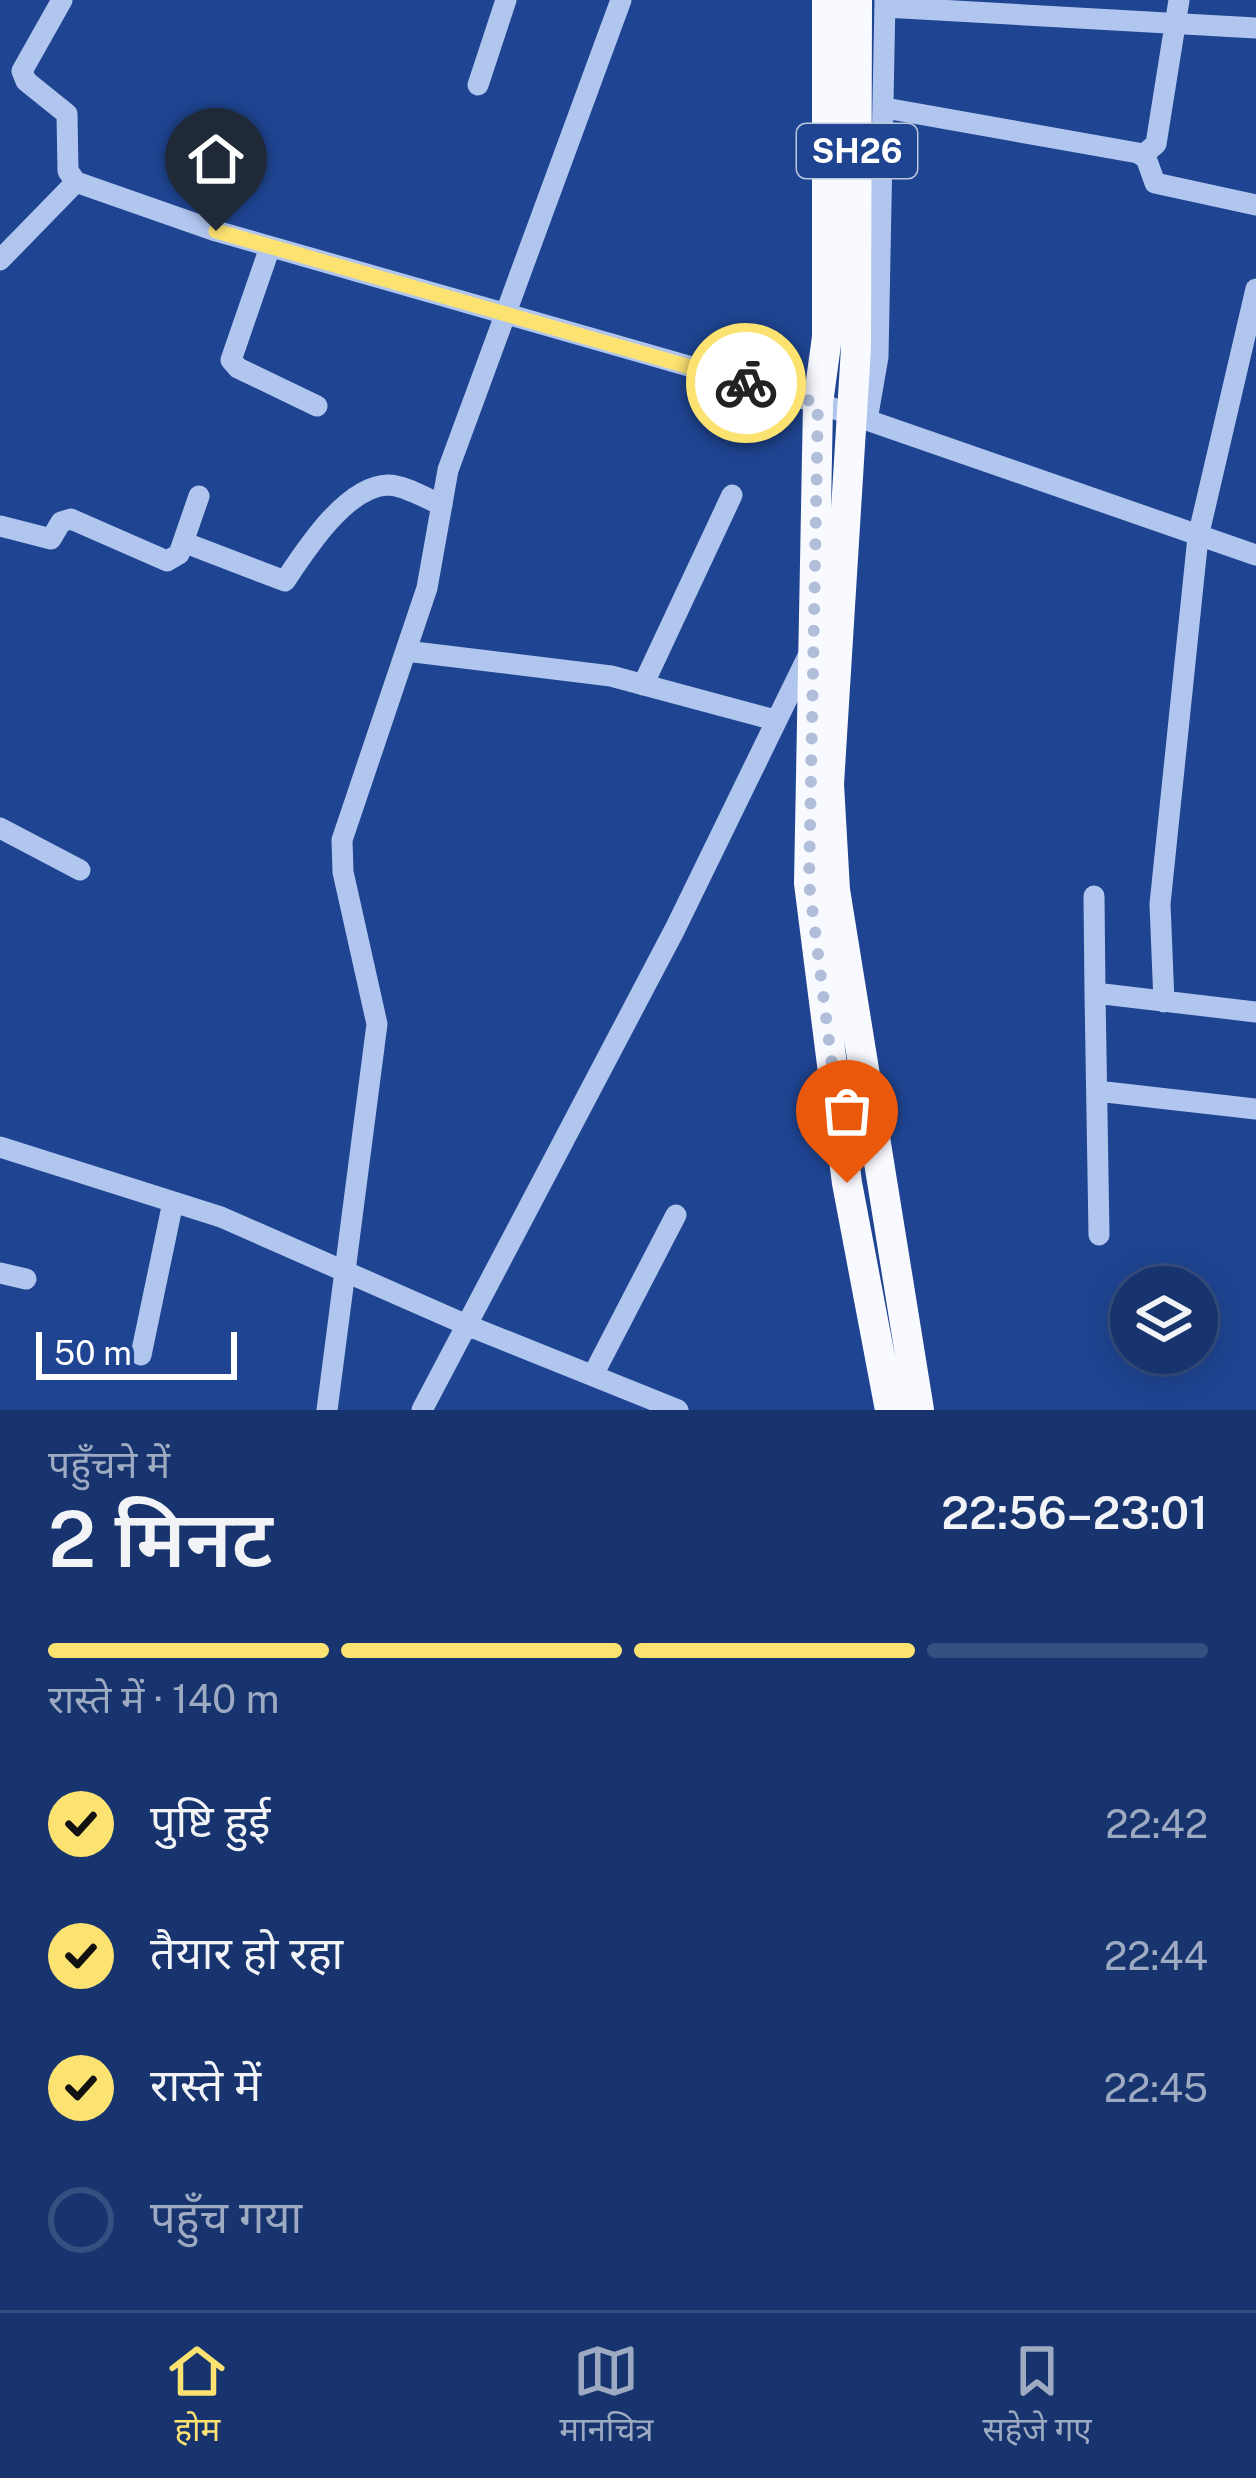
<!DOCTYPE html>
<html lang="hi">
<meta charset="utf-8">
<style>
:root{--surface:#17346e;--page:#243f76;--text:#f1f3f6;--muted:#9eaac2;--line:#364f81;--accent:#fbe271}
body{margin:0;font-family:"Public Sans","Noto Sans Devanagari",sans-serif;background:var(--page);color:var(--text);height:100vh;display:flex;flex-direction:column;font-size:45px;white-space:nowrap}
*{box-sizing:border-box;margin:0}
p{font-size:39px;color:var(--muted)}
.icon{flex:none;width:66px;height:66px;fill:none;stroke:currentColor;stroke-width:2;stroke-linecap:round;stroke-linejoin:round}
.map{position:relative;height:1410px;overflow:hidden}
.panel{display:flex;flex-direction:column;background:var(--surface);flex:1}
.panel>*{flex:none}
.tools{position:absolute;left:1110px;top:1266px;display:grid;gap:24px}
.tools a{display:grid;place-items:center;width:108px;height:108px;border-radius:50%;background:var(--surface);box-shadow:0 6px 30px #0003,0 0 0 3px var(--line);font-size:60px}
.scale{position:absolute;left:36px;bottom:30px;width:201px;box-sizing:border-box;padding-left:12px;border:6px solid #fff;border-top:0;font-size:33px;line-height:42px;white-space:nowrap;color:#fff;-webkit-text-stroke:9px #1f4592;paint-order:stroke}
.pin{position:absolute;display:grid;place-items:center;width:102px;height:102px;color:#fff;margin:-123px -51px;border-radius:50% 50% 50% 0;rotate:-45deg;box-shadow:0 0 12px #0007}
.pin .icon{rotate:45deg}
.courier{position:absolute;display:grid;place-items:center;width:120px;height:120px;margin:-60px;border:9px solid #fbe271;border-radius:50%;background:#fff;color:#222;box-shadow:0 3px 15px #0007}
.overview em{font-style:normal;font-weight:600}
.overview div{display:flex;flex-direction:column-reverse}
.overview{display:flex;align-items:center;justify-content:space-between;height:204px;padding:0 48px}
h1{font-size:78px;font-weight:600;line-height:90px}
.bar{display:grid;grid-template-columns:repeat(4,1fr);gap:18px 12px;align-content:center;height:144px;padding:0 48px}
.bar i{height:15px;border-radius:9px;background:var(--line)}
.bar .active{background:var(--accent)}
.bar p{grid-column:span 4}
ol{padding:0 48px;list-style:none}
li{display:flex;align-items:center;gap:36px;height:132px}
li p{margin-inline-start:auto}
li .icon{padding:12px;border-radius:50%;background:var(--accent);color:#111;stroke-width:4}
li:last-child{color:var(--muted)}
li i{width:66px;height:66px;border:6px solid var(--line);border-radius:50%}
.dock{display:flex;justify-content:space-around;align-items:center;height:168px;border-top:3px solid var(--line);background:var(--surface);font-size:33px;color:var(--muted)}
.dock a{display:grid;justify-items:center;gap:6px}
.dock .active{color:var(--accent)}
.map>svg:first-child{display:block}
</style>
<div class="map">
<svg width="1256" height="1410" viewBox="0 0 1256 1410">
<rect width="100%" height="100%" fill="#1f4592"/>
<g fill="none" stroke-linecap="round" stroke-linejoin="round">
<path stroke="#b1c6ee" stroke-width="21" d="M62,0L22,71L26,81L67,114L68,171L76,182L216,231L818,403L1256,555
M885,7L1256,28
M478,85L506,0
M885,108L1138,153L1146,158L1155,183L1256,205
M1143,155L1156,144L1179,0
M270,247L231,360L238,368L317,406
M0,260L76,182
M867,420L878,357L885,0
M0,526L51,539L61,522L71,519L167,561L179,554L199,496
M183,542L285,581C305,551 346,486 388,485C404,485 427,499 442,505
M406,651L611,676L775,720
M643,685L732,495
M0,828L80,870
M1094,896L1095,993
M1164,1002L1160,904L1198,537L1256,289
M1097,1091L1256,1109
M0,1147L221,1217L469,1326L678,1410
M1099,1235L1095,993L1256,1012
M0,1273L26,1279
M141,1355L173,1202
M593,1375L676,1215
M327,1410L377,1024L343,872L342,840L427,588L448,470L621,0
M422,1410L675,929L810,652"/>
<path stroke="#f8faff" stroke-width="30" d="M827,0V337L818,403L809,883L847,1183L890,1410
M857,0L856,348L829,784L835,890L919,1410"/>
</g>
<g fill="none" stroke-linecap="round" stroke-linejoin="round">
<path stroke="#b1bed9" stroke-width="12" stroke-dasharray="0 21.6" d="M746,383L818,403L809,883L847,1183"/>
<path stroke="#fbe271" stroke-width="15" d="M216,231L746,383"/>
</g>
<g text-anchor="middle" stroke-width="10" stroke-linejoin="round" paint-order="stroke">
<rect fill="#1f4592" stroke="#bcc7de" stroke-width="3" x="797" y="124" width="120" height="54" rx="9"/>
<g font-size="33" font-weight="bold" fill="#fff">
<text x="857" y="163">SH26</text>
</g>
</g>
</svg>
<div class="tools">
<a><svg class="icon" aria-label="layers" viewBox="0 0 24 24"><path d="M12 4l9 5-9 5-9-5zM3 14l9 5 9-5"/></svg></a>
</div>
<div class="scale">50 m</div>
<div class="pin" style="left:847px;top:1183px;background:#ea580c"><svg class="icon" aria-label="bag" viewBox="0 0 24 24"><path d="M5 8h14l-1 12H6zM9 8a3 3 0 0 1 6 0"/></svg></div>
<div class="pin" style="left:216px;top:231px;background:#1f2937"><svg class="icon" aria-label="home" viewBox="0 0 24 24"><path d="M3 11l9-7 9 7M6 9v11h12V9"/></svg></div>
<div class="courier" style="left:746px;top:383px"><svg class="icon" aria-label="bike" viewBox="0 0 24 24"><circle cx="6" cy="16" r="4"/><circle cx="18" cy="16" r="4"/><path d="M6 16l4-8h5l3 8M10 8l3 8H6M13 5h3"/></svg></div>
</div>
<section class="panel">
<div class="overview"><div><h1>2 मिनट</h1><p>पहुँचने में</p></div><em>22:56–23:01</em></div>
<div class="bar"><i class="active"></i><i class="active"></i><i class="active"></i><i></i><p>रास्ते में · 140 m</p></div>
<ol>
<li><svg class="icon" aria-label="check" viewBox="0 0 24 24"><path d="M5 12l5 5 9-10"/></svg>पुष्टि हुई<p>22:42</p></li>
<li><svg class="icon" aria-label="check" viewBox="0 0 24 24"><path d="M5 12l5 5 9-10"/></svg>तैयार हो रहा<p>22:44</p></li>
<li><svg class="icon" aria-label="check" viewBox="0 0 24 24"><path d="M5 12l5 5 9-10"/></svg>रास्ते में<p>22:45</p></li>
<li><i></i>पहुँच गया</li>
</ol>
</section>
<nav class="dock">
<a class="active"><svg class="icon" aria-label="home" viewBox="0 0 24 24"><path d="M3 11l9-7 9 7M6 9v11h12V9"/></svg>होम</a>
<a><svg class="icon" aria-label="map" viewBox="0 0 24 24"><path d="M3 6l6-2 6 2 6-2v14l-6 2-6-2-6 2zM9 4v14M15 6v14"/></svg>मानचित्र</a>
<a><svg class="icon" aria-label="saved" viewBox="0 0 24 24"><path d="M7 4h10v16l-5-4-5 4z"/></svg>सहेजे गए</a>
</nav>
